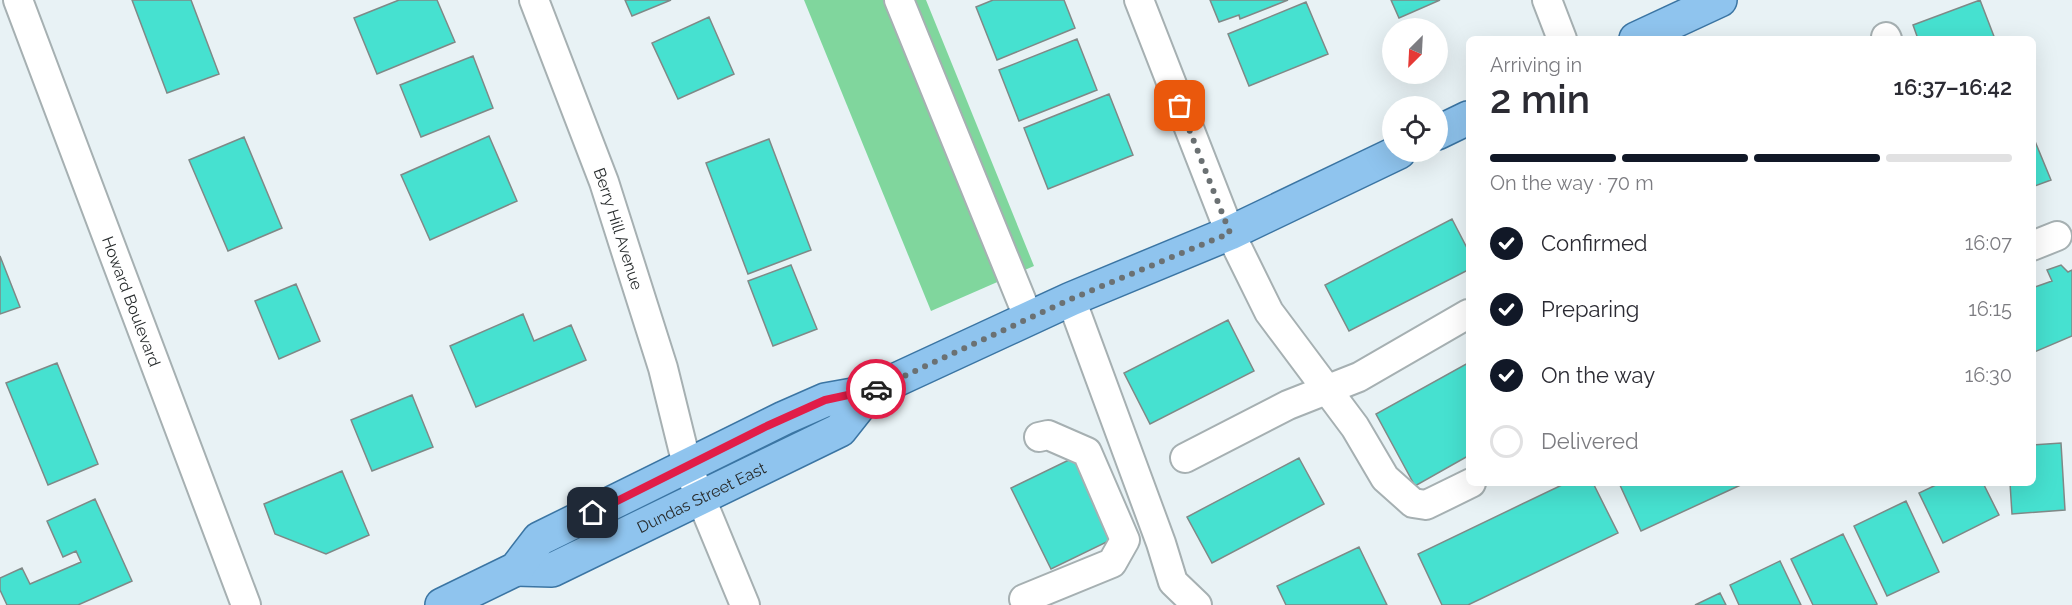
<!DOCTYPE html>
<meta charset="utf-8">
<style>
:root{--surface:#fff;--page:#f7f7f7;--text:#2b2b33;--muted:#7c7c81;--line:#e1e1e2;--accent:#111827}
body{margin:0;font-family:Raleway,sans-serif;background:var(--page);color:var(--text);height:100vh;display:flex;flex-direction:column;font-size:22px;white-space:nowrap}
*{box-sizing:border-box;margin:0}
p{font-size:20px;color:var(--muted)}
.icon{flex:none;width:33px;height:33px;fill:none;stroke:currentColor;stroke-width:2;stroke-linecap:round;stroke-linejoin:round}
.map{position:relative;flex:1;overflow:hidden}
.details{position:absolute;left:1466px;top:36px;width:570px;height:450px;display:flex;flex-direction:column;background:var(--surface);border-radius:9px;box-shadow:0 6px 24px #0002}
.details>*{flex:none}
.needle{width:39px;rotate:204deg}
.buttons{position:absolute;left:1382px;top:18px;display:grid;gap:12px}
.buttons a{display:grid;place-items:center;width:66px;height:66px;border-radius:50%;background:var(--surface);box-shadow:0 6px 24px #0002;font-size:30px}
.pin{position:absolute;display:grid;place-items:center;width:51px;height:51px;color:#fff;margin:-26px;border-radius:12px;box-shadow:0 3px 9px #0006}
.courier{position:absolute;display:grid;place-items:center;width:60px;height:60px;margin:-30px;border:4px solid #e11d48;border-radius:50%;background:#fff;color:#222;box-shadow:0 2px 8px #0007}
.head em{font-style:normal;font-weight:600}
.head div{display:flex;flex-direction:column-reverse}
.head{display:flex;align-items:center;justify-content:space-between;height:102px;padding:0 24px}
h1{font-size:39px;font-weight:600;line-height:45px}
.bar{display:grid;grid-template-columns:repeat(4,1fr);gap:9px 6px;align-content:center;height:72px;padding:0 24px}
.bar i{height:8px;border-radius:4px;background:var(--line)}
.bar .selected{background:var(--accent)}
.bar p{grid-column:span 4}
ol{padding:0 24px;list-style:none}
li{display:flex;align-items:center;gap:18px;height:66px}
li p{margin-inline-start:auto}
li .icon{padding:6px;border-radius:50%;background:var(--accent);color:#fff;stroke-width:4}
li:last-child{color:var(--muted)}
li i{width:33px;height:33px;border:3px solid var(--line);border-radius:50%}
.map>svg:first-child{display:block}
</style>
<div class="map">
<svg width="2072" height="605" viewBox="0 0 2072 605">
<rect width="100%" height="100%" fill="#e8f2f5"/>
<path fill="#80d69d" d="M804,0H926L1034,266L931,311Z"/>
<path fill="#46e1d0" stroke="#7f8987" stroke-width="1.5" d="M132,0H191L219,74L167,93Z
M399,0H437L455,42L377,74L354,18Z
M625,0H671L632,16Z
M993,0H1064L1075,28L997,60L976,7Z
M1210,0H1288L1240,19L1239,15L1219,22Z
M1391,0H1440L1399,18Z
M1980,0L1995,39H1918L1913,25Z
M1306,2L1328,54L1249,86L1228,34Z
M709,17L734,74L678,99L652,43Z
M1077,39L1097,90L1019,121L999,70Z
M473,56L493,108L421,137L400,85Z
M1109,94L1133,155L1048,189L1024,128Z
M2032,134L2051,180L2032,187Z
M489,136L517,201L430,240L401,175Z
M244,137L282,228L228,251L189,160Z
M769,139L811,250L748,274L706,163Z
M1452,219L1468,250V270L1349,331L1325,285Z
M0,256L20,307L0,314Z
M791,265L817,329L773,346L748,281Z
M2061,265L2068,272L2072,270V336L2032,353V288L2052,281L2047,270Z
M296,284L320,341L279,359L255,301Z
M523,314L534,341L571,325L586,360L476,407L450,346Z
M1228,320L1254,371L1150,424L1124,373Z
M57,363L98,464L48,485L6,383Z
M1468,363V456L1415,486L1376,414Z
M412,395L433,447L372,471L351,420Z
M2061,443L2065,510L2012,514L2010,483H2032V445Z
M1077,456L1117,537L1051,569L1011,488Z
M1299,458L1324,504L1212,563L1187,517Z
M342,471L369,535L326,554L275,534L264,504Z
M1566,483H1593L1618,533L1468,605H1442L1418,554Z
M1619,483H1745L1641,531Z
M1940,483H1983L1999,515L1943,543L1919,493Z
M95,499L132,581L78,605H7L0,590V578L22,568L30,584L81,562L76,551L63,557L47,521Z
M1906,501L1939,572L1887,596L1854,526Z
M1843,534L1877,604L1874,605H1813L1791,559Z
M1359,547L1387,605H1286L1277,586Z
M1780,561L1801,605H1739L1730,585Z
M1720,593L1726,605H1695Z"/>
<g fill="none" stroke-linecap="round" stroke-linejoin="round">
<defs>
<g id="minor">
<path id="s1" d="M18,0L246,605"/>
<path id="s2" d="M534,0L604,182L663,368L687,465L745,605"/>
<path d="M899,0L1029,319"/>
<path d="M1139,0L1230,233L1269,312L1355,427L1385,478L1413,503L1426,505L1471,483"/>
<path d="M1547,0L1562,39"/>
<path d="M1886,37L1887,39"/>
<path d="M2032,246L2057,236"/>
<path d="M1071,299L1161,543L1173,582L1197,605"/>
<path d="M1185,458L1288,405L1359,377L1468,314"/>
<path d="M1024,599L1112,563L1125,540L1087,452L1048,435L1039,437"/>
</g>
<g id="major">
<path d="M1636,39L1720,0"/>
<path d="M1437,133L1468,118"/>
<path id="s3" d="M516,569L552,570L840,430L870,392"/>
<path d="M442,605L516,569L539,539L784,418L825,400L870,392L1071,299L1230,233L1399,152"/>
</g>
</defs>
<use href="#minor" stroke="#a6b0b2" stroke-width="32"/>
<use href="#major" stroke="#3b75a3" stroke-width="36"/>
<use href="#minor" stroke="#fff" stroke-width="28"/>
<use href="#major" stroke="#8fc4ee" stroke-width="33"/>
</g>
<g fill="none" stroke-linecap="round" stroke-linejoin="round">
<path stroke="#6b7173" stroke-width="6" stroke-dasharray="0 10.8" d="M876,389L1071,299L1230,233L1180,106"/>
<path stroke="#e11d48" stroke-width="8" d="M593,513L767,426L825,400L876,389"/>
</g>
<g text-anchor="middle" stroke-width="6" stroke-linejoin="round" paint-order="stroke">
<g font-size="16" fill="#282c2d" stroke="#e8f2f5">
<text dy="6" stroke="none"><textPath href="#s2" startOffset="244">Berry Hill Avenue</textPath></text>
<text dy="6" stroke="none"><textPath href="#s1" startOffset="322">Howard Boulevard</textPath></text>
<text dy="6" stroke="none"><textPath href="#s3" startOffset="202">Dundas Street East</textPath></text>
</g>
</g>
</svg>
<div class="buttons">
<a><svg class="needle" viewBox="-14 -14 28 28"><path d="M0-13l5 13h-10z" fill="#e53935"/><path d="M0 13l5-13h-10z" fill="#7c7c81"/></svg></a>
<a><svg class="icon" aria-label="locate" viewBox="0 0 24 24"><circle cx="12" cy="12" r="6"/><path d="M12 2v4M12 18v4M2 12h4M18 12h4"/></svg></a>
</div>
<div class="pin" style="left:1180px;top:106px;background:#ea580c"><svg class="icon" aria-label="bag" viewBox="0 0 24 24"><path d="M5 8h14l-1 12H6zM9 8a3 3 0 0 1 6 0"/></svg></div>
<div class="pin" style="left:593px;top:513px;background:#1f2937"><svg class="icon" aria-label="home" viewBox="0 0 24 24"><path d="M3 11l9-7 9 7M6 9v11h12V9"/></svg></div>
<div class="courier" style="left:876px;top:389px"><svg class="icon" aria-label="car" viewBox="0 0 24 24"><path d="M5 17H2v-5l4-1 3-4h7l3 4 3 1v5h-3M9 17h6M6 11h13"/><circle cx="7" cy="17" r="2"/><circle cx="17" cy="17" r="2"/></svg></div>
<section class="details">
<div class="head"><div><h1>2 min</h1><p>Arriving in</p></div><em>16:37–16:42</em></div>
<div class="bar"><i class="selected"></i><i class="selected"></i><i class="selected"></i><i></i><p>On the way · 70 m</p></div>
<ol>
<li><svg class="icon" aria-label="check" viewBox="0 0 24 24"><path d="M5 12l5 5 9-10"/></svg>Confirmed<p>16:07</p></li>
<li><svg class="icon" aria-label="check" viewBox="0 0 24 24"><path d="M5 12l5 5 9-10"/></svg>Preparing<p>16:15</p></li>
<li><svg class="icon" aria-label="check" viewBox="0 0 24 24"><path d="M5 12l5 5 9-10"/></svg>On the way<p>16:30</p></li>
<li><i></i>Delivered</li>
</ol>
</section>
</div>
